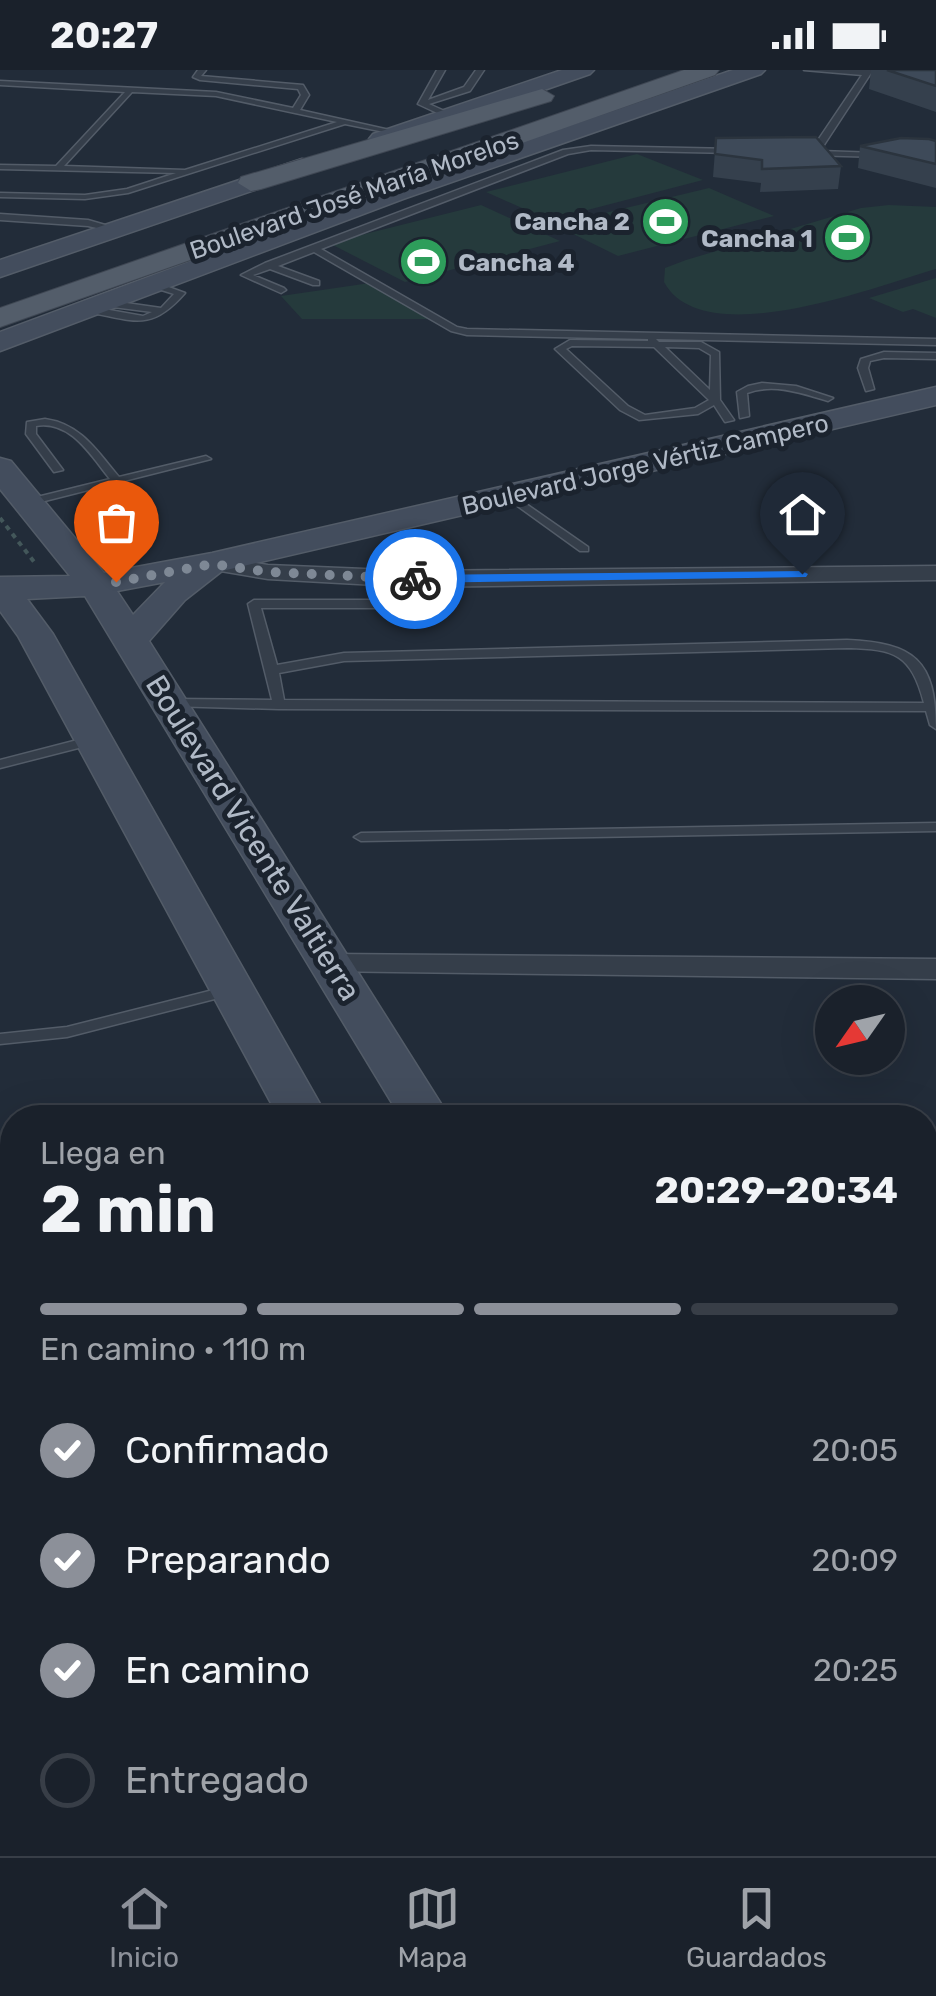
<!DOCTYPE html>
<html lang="es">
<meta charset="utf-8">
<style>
:root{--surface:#1a212b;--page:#232933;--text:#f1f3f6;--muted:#9fa3a9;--line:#383e47;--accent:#8c9099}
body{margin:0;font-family:Rubik,sans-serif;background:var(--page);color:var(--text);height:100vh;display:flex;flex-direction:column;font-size:38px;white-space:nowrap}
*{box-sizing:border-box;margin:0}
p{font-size:32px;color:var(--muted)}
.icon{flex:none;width:55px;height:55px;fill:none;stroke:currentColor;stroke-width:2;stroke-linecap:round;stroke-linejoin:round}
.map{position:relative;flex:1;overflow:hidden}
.panel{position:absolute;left:0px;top:1035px;width:938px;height:752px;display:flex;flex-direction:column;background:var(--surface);border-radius:40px 40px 0 0;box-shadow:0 10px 40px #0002,0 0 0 2px var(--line)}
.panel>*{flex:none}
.needle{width:65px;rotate:236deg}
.fabs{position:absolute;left:815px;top:915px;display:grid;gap:20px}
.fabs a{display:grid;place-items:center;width:90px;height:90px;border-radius:50%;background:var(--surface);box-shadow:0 10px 40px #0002,0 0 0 2px var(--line);font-size:50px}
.pin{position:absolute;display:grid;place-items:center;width:85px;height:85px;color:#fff;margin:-102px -42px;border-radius:50% 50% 50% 0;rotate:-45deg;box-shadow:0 0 10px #0007}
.pin .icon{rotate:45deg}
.courier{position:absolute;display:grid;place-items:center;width:100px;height:100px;margin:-50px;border:8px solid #1a73e8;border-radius:50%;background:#fff;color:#222;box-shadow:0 2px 12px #0007}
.overview em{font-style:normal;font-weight:700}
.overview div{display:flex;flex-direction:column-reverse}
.overview{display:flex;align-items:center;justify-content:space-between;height:170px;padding:0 40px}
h1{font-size:65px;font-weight:700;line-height:75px}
.bar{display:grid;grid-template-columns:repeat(4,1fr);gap:15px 10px;align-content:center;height:120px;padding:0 40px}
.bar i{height:12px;border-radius:8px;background:var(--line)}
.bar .active{background:var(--accent)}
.bar p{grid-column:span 4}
ol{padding:0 40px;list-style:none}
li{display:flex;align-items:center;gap:30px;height:110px}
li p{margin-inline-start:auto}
li .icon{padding:10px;border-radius:50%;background:var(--accent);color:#fff;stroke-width:4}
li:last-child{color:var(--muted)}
li i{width:55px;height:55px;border:5px solid var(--line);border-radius:50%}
.status{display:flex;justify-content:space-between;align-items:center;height:70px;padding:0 50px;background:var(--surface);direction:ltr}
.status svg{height:28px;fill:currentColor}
.menu{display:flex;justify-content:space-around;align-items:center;height:140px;border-top:2px solid var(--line);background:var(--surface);font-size:28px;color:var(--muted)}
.menu a{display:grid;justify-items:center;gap:5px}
.menu .active{color:var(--accent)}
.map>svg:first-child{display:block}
</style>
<div class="status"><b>20:27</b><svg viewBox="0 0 49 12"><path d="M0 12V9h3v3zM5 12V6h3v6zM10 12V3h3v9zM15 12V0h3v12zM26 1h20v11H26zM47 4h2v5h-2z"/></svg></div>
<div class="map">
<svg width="936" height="1786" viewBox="0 0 936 1786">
<rect width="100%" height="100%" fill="#222c39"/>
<path fill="#253a3c" d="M637,84L703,110L549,150L486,122Z
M709,118L774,146L618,186L555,155Z
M481,135L560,171L405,212L329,173Z
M889,135L936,137V199C877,216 703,284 664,212L665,198L686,190L861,138Z
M936,208V248L913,239L903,242L869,228Z
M370,213L432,249H302L281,226Z"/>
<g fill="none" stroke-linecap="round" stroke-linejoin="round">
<defs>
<path id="lane" d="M198,0H206L201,6L303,15L309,25L300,40L403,63L399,65L345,54L128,123L85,129L0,127V123L85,125L127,119L176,103L0,99V95L56,96L125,22L0,15V11L216,22L293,38L301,25L298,19L200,10L193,7ZM132,22L216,26L337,52L185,100L64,96Z
M437,0H445L428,30L464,17L476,0H484L470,21L429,34L451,44L448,48L418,34Z
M804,0H873L820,81L878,83H881V87L808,85L862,5Z
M591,76L733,79L737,81L733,83L591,80L568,84L321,179L457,257L467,259L936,269V275L656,269L659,272H701L719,282L720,330L734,350L725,352L714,335L698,344L639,350L620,340L555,279L570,270L648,271V269L467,265L451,261L314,182L278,196L319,211V215H313L270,199L253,205L284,218L286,220L281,223L241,205L265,193L563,80ZM572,276L654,277L709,330L695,338L645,345L628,336L566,279ZM665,277L699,278L711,285L710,320Z
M0,144L88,150L119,159L115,162L88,156L0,150Z
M152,211L185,223C150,263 133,250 87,242L82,239L87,236L143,246L152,242L105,236L100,233L105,230L161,238L174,224L149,216L148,214Z
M884,282L936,283V289L884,288L870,291L868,298L874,319L866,321L858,298L861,289Z
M762,313L796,316L833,328L828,331C801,323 774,313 747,323L749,346L740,348L737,322L748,316Z
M45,349C81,354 97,381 119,407L206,386L211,389L29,435L24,432L25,430L110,409C91,386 71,350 36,356V364L63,400L54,402L26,364L27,352Z
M509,422L588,477V481H580L505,427L504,425Z
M254,530H437L443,534L437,538H261L277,595L344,583L847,570C914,573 936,590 936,659L930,655L926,641L279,639L168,636V630L172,629L272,630L248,534ZM847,578C895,579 911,584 924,633L284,630L279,603L344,591Z
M93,666L100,670L98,673L0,698V690Z
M936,753V761L361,771L354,767L361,763Z
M229,916L237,921L234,924L67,967L0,974V964L67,957Z
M936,1671V1691L925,1693V1673Z"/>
<path id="street" d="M212,486L268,495L412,501L936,496V510L412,517L268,509L203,498L200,493L203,488Z
M330,884L936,889V909L319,901L314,894L319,887Z"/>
<path id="secondary" d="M562,0H594L590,4L389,74H373L369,69L373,64Z
M733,0H765L761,4L403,129L0,281V262L385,119Z
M302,89L310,91L314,96L310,101L0,207V190Z
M936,317V335L222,501L185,530L149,571L450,1048H401L85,526L27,529L53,564L328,1048H279L18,566L0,541V507L70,506L0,419V388L11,391L104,503L212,483ZM165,512L133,545L117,521Z
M651,1775H720L724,1786H656Z
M827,1775H897L901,1786H832Z"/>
<path id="primary" d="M684,0H719L715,5L0,257V238Z
M542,19L554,26L551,31L261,119L251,121L238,113L241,107Z"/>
</defs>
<use href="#lane" stroke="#535c68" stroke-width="3"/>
<use href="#street" stroke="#535c68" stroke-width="3"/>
<use href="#secondary" stroke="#535c68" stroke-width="3"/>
<use href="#primary" stroke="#3f4753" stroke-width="2"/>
<path stroke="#43575a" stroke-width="4" stroke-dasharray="5 5" stroke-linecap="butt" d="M0,448L35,493"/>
<use href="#lane" fill="#353e4a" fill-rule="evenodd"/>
<use href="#street" fill="#353e4a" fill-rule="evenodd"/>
<use href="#secondary" fill="#434d5d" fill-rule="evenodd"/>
<use href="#primary" fill="#535d6a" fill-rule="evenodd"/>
</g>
<path fill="#35404d" d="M871,0H936V42L869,19Z
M716,68L841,96L838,119L760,122L761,113L713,107Z
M936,71V118L858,98L860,76Z"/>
<path fill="#3e4a59" stroke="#2b343e" stroke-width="2.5" d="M887,0H936V16Z
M816,67L841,96L762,99V90L715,84L716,68Z
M901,68L929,69L936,71V94L860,76Z"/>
<path fill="#1a73e8" d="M802,501L808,504L806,507L415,513L409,509L415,505Z"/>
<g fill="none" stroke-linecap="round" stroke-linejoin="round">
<path stroke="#7e8895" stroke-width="10" stroke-dasharray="0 18" d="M116,512L212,494L268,502L415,509"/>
</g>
<defs>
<symbol id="stadium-disc" viewBox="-11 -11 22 22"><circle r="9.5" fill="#2e9e5b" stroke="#1b232e"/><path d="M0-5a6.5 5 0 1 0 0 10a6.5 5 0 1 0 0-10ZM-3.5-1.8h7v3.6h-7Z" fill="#fff"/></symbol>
</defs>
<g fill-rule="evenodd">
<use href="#stadium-disc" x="638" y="124" width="55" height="55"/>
<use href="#stadium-disc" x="820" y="140" width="55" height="55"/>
<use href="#stadium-disc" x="396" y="164" width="55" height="55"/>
</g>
<g text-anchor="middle" stroke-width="10" stroke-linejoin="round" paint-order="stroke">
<g font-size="25" fill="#b0b9c6" stroke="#1b232e">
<text transform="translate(354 125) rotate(-19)" y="9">Boulevard José María Morelos</text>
<text transform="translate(645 394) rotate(-13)" y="9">Boulevard Jorge Vértiz Campero</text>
</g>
<g font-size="25" font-weight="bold" fill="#b0b9c6" stroke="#1b232e" text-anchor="end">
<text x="630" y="160">Cancha 2</text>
<text x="813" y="177">Cancha 1</text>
<text x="458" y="201" text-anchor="start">Cancha 4</text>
</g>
<g font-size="30" fill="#b0b9c6" stroke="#1b232e">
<text transform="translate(253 768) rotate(58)" y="10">Boulevard Vicente Valtierra</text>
</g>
</g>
</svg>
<div class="fabs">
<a><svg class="needle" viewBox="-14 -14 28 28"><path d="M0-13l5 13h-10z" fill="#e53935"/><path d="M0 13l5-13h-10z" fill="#9fa3a9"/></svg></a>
</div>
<div class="pin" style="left:116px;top:512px;background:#ea580c"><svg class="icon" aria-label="bag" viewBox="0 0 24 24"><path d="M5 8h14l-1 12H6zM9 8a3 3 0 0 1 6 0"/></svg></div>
<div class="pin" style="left:802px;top:504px;background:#1f2937"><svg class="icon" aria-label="home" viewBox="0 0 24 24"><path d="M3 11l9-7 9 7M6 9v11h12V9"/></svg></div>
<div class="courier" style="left:415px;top:509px"><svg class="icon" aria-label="bike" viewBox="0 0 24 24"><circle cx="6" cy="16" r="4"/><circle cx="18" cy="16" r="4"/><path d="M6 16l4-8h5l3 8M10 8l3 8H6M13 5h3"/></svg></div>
<section class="panel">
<div class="overview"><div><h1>2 min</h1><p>Llega en</p></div><em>20:29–20:34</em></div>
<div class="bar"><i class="active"></i><i class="active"></i><i class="active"></i><i></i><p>En camino · 110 m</p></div>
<ol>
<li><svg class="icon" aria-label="check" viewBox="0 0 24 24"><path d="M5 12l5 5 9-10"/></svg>Confirmado<p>20:05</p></li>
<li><svg class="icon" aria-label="check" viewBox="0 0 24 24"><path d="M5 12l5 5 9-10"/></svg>Preparando<p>20:09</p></li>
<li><svg class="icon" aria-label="check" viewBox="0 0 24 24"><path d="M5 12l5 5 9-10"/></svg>En camino<p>20:25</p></li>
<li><i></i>Entregado</li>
</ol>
</section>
</div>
<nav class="menu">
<a class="active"><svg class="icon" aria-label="home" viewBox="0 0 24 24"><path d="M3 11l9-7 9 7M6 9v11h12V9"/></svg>Inicio</a>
<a><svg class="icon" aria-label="map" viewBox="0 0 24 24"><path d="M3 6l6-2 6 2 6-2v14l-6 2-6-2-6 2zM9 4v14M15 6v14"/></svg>Mapa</a>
<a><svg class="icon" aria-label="saved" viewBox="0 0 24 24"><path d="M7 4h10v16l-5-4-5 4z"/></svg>Guardados</a>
</nav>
